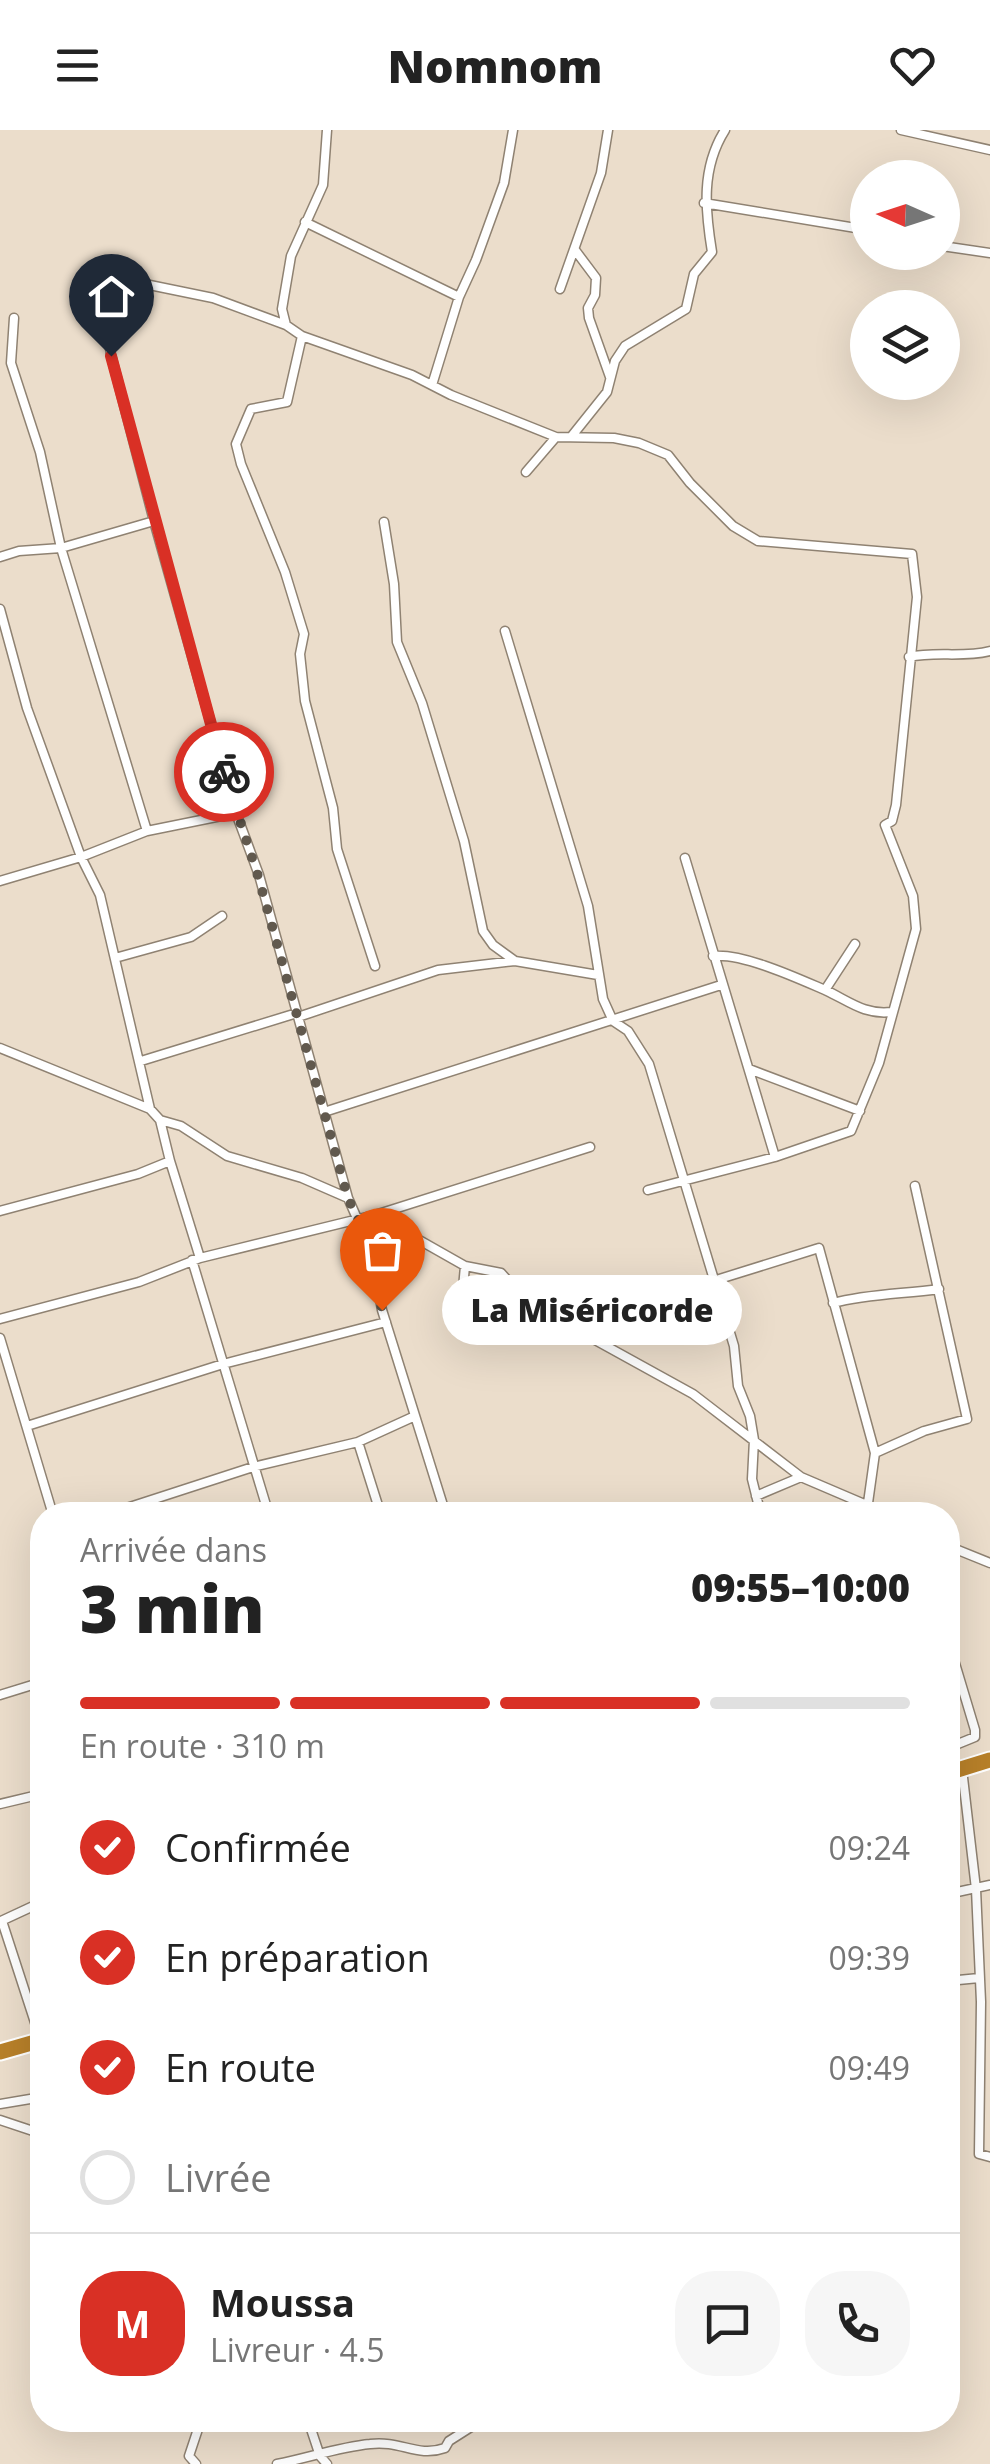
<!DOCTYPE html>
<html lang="fr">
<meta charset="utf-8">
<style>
:root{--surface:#fff;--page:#f6f6f6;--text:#222;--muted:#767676;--line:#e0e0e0;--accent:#d93025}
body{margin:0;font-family:"Open Sans",sans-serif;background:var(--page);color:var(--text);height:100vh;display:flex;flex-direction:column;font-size:38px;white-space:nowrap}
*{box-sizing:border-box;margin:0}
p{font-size:32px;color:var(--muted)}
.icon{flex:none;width:55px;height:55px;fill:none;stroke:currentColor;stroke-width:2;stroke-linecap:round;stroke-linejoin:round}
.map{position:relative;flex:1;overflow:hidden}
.side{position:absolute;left:30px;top:1372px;width:930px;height:930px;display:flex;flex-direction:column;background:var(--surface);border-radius:40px;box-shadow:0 10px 40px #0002}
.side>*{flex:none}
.needle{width:65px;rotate:273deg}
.tools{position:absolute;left:850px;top:30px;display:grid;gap:20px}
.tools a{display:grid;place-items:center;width:110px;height:110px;border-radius:50%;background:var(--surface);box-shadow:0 10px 40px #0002;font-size:50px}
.pin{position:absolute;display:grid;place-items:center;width:85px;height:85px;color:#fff;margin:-102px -42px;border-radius:50% 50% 50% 0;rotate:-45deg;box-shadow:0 0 10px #0007}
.pin .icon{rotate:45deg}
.courier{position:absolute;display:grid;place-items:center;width:100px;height:100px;margin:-50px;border:8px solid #d93025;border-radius:50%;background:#fff;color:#222;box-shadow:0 2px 12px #0007}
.bubble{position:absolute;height:70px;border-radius:35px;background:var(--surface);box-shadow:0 10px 40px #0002;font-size:32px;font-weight:800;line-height:70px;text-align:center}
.overview em{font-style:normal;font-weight:800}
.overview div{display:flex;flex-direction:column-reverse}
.overview{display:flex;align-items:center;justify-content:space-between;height:170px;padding:0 50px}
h1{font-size:65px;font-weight:800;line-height:75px}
.bar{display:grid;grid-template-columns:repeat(4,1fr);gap:15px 10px;align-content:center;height:120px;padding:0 50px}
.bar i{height:12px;border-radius:8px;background:var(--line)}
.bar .active{background:var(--accent)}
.bar p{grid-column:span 4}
.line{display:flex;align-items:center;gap:25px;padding:0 50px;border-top:2px solid var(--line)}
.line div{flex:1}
.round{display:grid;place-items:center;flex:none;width:105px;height:105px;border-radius:40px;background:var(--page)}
ol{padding:0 50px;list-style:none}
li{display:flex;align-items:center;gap:30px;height:110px}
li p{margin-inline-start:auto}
li .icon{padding:10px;border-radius:50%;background:var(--accent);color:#fff;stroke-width:4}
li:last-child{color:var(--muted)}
li i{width:55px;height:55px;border:5px solid var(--line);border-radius:50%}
header{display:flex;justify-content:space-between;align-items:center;height:130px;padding:0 50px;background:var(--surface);font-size:45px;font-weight:800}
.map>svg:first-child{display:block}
</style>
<header><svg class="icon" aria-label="menu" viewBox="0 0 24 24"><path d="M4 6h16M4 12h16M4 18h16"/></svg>Nomnom<svg class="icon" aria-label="heart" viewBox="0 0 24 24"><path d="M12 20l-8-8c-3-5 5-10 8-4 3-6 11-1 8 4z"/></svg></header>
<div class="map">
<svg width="990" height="2334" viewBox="0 0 990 2334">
<rect width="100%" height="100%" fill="#ebddcb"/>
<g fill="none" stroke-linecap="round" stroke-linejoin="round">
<defs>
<path id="street" d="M327,0L323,55L291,126L282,179L286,195L302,206L287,272L251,279L236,314L241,334L285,442L304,504L300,524L305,571L333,678L337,719L375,836
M901,0L990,20
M704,73L868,100
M305,92L459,167
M942,116L990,123
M575,120L596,148L595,165L588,178L589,188L610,247
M560,159L601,43L608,0
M14,188L11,233L40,322L61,418L147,701
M286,195L213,168L135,152L118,161L108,177L107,197L111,225L154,391L236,683L259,745L348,1068
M302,206L412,245L451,265L556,307L614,308L639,313L668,325L690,353L733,396L758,411L912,424L917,467L896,675L892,691L885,695L913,766L916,799L879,933L851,1001L775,1027L648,1060
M432,255L459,167L476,130L504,53L513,0
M571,307L607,262L615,231L625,216L686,179L694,144L712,122C705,79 701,38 725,0
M526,342L556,307
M384,392L394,454L397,512L422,573L464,711L483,801L493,815L515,831
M0,427L19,421L61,418L154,391
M0,479L27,578L81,727L100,765L150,979
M505,501L588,776L603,869L613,891L628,901L649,934L734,1216L738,1256L750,1286L754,1310L752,1349L761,1385
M909,527C936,521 963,528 990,521
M685,728L775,1027
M0,751L81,727L147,701L236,683
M713,826C743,823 797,848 825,860C849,871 864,885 891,882
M115,828L191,807L222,786
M825,860L855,814
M298,887L438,840L515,831L598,845
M0,918L150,979L160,990L181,996L227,1026L302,1048L348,1068L371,1120L382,1180L446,1385
M141,931L297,883
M749,939L860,981
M324,982L721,855
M170,1031L200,1128
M0,1081L138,1044L170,1031L160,990
M375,1085L465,1136L501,1143L528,1173L693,1264L801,1347L890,1385
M192,1130L269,1385
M713,1151L819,1118L875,1323L868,1373
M462,1169L465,1136
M833,1173C867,1164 903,1164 939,1159
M0,1189L139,1152L200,1128L375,1085L590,1017
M0,1208L53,1385
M27,1296L223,1234L386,1192
M358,1312L381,1385
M875,1323L924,1301L967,1289L915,1056
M756,1366L801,1347
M105,1385L253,1337L358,1312L415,1286
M948,1416L990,1433
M0,1565L42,1552
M948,1618L975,1607V1600L954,1530
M962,1639L976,1759L981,1872L979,2024L990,2027
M0,1674L42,1664
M948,1764L990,1755
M1,1791L42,1772
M2,1791L41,1911
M948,1851L979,1848
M0,1974L42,1967
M0,1990L42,2004
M308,2290L320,2326L327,2334
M196,2334L189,2326L201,2290
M277,2334C308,2328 339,2317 370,2314C401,2310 417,2328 445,2318L449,2311L482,2290"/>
<path id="highway" d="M948,1643L990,1630
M0,1922L42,1910"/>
</defs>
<use href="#street" stroke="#8f8272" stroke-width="11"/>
<use href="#highway" stroke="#fff" stroke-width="19"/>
<use href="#street" stroke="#fff" stroke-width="8"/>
<use href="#highway" stroke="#b88029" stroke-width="15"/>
</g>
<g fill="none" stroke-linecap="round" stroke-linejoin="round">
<path stroke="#61594e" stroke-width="10" stroke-dasharray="0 18" d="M224,642L258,746L348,1068L372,1120L382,1180"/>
<path stroke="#d93025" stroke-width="12" d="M111,226L224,642"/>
</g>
</svg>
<div class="tools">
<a><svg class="needle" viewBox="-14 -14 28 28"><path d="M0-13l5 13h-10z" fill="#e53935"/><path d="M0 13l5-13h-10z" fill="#767676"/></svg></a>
<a><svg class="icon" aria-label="layers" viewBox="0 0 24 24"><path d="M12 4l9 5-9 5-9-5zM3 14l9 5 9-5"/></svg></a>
</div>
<div class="pin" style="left:382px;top:1180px;background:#ea580c"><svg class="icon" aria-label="bag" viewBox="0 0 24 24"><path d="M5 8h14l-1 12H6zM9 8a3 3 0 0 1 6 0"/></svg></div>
<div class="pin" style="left:111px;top:226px;background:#1f2937"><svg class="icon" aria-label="home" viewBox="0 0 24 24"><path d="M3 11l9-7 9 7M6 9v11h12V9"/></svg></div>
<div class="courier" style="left:224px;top:642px"><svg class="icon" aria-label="bike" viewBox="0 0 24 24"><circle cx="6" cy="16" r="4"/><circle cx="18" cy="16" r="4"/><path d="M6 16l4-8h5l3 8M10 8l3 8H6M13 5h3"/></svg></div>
<div class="bubble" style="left:442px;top:1145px;width:300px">La Miséricorde</div>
<section class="side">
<div class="overview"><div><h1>3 min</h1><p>Arrivée dans</p></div><em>09:55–10:00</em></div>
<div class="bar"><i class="active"></i><i class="active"></i><i class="active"></i><i></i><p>En route · 310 m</p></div>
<ol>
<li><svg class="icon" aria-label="check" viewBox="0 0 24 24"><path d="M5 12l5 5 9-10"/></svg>Confirmée<p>09:24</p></li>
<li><svg class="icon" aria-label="check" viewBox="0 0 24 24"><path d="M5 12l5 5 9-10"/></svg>En préparation<p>09:39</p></li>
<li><svg class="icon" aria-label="check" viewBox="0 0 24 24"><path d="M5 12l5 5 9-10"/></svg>En route<p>09:49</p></li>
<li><i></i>Livrée</li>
</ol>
<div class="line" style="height:180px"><b class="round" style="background:var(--accent);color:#fff">M</b><div><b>Moussa</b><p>Livreur · 4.5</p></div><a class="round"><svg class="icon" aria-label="chat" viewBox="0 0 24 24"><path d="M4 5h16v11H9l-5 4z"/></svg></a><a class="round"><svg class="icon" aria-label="phone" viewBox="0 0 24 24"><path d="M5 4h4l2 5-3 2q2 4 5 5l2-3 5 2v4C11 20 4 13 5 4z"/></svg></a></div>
</section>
</div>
